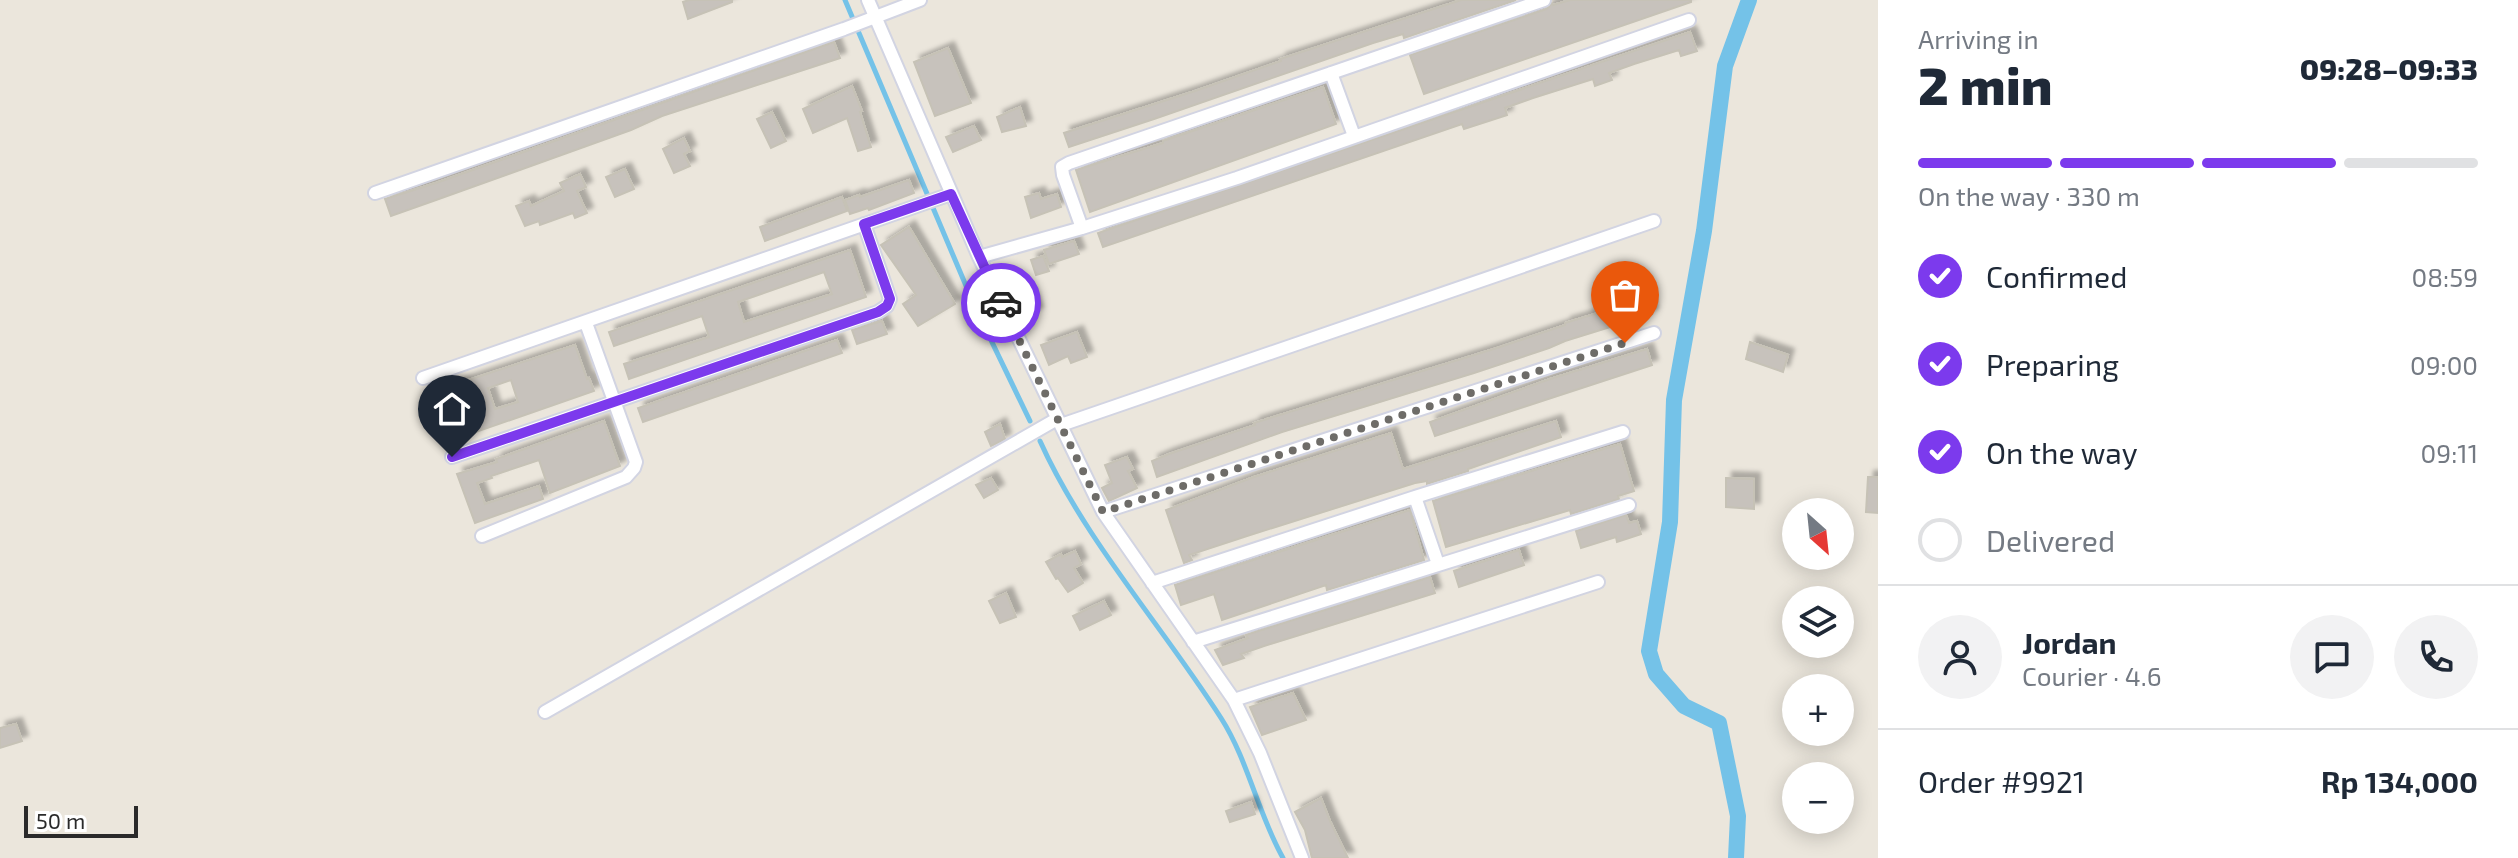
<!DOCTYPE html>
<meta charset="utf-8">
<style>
:root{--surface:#fff;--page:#f2f2f3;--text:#1f2937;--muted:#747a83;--line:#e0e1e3;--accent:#7c3aed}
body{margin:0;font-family:"Exo 2",sans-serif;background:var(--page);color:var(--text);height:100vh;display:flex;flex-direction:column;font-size:30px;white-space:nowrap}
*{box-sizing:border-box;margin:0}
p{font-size:26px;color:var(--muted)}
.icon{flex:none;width:44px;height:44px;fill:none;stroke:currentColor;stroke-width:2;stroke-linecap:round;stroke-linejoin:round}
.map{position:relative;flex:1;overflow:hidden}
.panel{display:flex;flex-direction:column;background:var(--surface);width:640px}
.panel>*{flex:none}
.needle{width:52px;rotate:153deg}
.controls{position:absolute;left:1782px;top:498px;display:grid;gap:16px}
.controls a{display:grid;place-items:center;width:72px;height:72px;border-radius:50%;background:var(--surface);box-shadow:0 4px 20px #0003;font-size:40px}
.scale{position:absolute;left:24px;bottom:20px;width:114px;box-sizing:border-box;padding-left:8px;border:4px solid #2a2a2a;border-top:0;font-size:22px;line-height:28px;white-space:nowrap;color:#2a2a2a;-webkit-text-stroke:6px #fff;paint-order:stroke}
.pin{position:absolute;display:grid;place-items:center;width:68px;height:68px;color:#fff;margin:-82px -34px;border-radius:50% 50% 50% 0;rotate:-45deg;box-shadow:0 0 8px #0007}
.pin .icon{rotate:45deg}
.courier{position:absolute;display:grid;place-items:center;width:80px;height:80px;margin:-40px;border:6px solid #7c3aed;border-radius:50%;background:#fff;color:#222;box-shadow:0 2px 10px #0007}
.summary em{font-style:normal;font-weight:800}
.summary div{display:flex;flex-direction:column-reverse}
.summary{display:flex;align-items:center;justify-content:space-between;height:136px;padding:0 40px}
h1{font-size:52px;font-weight:800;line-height:60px}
.bar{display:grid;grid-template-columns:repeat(4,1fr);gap:12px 8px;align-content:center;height:96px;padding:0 40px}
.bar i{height:10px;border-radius:6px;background:var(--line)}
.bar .active{background:var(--accent)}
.bar p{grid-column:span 4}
.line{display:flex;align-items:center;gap:20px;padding:0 40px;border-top:2px solid var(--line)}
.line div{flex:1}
.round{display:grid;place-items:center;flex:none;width:84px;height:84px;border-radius:42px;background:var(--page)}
ol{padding:0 40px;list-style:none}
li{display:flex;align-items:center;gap:24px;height:88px}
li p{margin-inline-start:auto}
li .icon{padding:8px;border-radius:50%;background:var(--accent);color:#fff;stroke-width:4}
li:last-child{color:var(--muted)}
li i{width:44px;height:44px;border:4px solid var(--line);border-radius:50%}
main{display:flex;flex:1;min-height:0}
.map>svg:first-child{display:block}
</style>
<main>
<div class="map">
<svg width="1878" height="858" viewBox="0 0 1878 858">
<defs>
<filter id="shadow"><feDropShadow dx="6" dy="-6" stdDeviation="2" flood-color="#0004"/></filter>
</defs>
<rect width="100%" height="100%" fill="#ebe6dc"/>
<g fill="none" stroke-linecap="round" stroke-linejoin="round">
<path stroke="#74c2e8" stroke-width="5" d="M845,0L975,307L1030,421
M1040,441C1084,539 1163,627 1221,718C1248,760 1258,814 1283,858"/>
<path stroke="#74c2e8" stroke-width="16" d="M1736,858L1738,816L1719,723L1684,706L1656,674L1649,651L1670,522L1674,400L1704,231L1725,66L1749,0"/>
</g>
<path fill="#c7c2bc" stroke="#c6c2b6" stroke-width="2" fill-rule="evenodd" filter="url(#shadow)" d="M689,0H732V2L688,19L683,2Z
M1461,0H1516L1404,38L1403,34L1373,43L1154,119L1069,147L1064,133L1195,91L1281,61L1280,59Z
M1570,0H1691V2L1424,94L1410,55L1547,9L1552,3L1553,5Z
M1690,32L1697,51L1681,56L1679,50L1634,64L1609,73L1612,80L1595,86L1593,79L1533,98L1505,108L1507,115L1464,129L1462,124L1103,247L1098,233Z
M834,42L840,58L662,116L631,130L436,200L391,216L385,199L436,183Z
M948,48L971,103L935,116L914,62Z
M852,86L862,111L860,112L871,147L858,151L847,118L813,133L803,109Z
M1323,87L1336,124L1090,212L1076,170L1163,143V141Z
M1020,107L1026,126L1002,132L997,117Z
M772,112L786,141L771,148L757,119Z
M974,126L981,140L953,152L946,137Z
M684,138L690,151L684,154L690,166L674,173L663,149Z
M625,169L634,189L615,197L606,177Z
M580,174L586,187L577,191L587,213L575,218L573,213L540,225L539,221L525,226L516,206L529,201L531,206L564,191L560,183Z
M909,180L914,193L869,210L868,208L850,214L845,200L859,195L860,197Z
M1039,193L1041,199L1057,194L1061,207L1031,218L1025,197Z
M842,197L847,211L765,241L760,227Z
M909,227L955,304L918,326L903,304L916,295L881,245Z
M1074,241L1079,254L1049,264L1044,250Z
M850,250L866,297L629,379L624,364L709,337L702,316L614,346L609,332ZM824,272L832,294L744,322L738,302Z
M1043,256L1049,271L1036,275L1031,260Z
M1030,295L1037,313L1022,318L1015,300Z
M1647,298L1652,314L1565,341L1549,348L1474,373L1282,432L1157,477L1152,461L1169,454L1255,425L1254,423L1497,348L1565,325V323Z
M882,321L887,334L857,344L852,330Z
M1077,332L1087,357L1071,363L1068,356L1049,365L1041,345Z
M837,340L842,353L643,422L638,408Z
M1750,342L1788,355L1783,372L1746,359Z
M575,345L587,379L589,378L594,391L447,442L442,428L482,416L474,393L434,407L429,393ZM511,380L518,402L495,409L488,388Z
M1647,349L1652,365L1435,436L1430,422L1550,379Z
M604,421L620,466L550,493L539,460L491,476L492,478L477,483L485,504L539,486L543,499L475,523L457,474L497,462L496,459Z
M1556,421L1561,437L1468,469V471L1427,484V481L1415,483L1247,536L1189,555L1192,560L1184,563L1166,510L1254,477L1391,433L1403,469Z
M1000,424L1005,439L991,446L985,432Z
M1620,444L1634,491L1618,496L1619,499L1571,514L1570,510L1446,547L1433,501Z
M1127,457L1133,469L1128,471L1137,488L1109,501L1102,488L1112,483L1105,465Z
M1868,477H1878V513L1866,512Z
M991,478L998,490L984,498L976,485Z
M1726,478L1754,479V509L1726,507Z
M1410,510L1424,560L1327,590L1326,585L1222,620L1214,594L1181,605L1175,585Z
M1626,515L1629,523L1637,521L1641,534L1617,542L1616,537L1581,548L1576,531Z
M1519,550L1524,565L1459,587L1454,571Z
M1075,551L1081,564L1074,568L1083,583L1068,592L1058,578L1056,579L1046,562L1061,554L1062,557Z
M1430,577L1435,593L1264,646L1241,654L1244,658L1223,665L1215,650L1248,638L1246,635Z
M1006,593L1016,617L1000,623L989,601Z
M1104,601L1111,615L1080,630L1073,616Z
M1293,693L1306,720L1262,735L1250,707Z
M16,724L22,741L0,748V728Z
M1321,798L1330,821L1348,858H1312L1305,830L1295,812Z
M1251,802L1255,814L1230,822L1226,811Z"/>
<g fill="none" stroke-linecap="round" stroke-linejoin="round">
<defs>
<path id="minor" d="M868,0L979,257L1103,512L1234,700L1260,753L1302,858
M1331,73L1354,136
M375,193L844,29L920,0
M1082,228L1063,175L1062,167L1069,163L1544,0
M979,257L1082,228L1237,178L1689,20
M423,378L951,194
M1061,425L1654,221
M452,457L878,312L887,306L890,299L864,224
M1103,512L1654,333
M482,536L626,477L634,468L636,462L586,323
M1438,564L1415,497L1623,432
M1152,583L1415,497
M1193,642L1629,505
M1234,700L1598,582
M545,712L1057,419"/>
</defs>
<use href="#minor" stroke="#d2d4e2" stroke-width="16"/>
<use href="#minor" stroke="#fff" stroke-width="12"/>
</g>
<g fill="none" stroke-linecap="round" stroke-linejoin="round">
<path stroke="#6e6c68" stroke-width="8" stroke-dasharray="0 14.4" d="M1001,303L1103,512L1625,343"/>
<path stroke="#7c3aed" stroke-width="10" d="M452,457L878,312L887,306L890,299L864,224L951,194L1001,303"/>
</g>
</svg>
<div class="controls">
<a><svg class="needle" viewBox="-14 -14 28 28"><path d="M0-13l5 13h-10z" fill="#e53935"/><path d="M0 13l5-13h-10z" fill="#747a83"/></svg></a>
<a><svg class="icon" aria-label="layers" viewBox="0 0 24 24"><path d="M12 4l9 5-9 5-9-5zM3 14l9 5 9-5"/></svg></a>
<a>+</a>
<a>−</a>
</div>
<div class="scale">50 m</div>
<div class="pin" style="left:1625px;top:343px;background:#ea580c"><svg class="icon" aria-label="bag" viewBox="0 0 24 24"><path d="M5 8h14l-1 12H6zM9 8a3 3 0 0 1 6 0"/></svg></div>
<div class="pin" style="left:452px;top:457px;background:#1f2937"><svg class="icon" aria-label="home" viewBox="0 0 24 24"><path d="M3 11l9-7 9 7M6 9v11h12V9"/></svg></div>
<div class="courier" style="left:1001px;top:303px"><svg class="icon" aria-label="car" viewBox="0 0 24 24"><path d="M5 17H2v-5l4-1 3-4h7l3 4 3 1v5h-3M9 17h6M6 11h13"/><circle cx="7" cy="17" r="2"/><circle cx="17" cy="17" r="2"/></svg></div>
</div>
<section class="panel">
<div class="summary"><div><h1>2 min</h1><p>Arriving in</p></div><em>09:28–09:33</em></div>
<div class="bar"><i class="active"></i><i class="active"></i><i class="active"></i><i></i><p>On the way · 330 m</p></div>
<ol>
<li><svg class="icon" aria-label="check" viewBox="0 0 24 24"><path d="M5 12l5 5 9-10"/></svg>Confirmed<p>08:59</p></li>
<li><svg class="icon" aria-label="check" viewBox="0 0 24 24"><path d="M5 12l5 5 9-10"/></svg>Preparing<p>09:00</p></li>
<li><svg class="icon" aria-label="check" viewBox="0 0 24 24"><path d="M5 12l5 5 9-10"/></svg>On the way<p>09:11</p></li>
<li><i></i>Delivered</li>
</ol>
<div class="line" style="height:144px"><a class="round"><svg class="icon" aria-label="person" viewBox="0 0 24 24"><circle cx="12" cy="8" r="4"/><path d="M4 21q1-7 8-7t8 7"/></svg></a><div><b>Jordan</b><p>Courier · 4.6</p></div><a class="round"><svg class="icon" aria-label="chat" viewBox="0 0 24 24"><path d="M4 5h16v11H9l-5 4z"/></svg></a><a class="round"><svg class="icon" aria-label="phone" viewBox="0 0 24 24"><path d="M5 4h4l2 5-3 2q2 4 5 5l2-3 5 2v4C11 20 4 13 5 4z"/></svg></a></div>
<div class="line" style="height:104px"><div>Order #9921</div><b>Rp 134,000</b></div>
</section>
</main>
